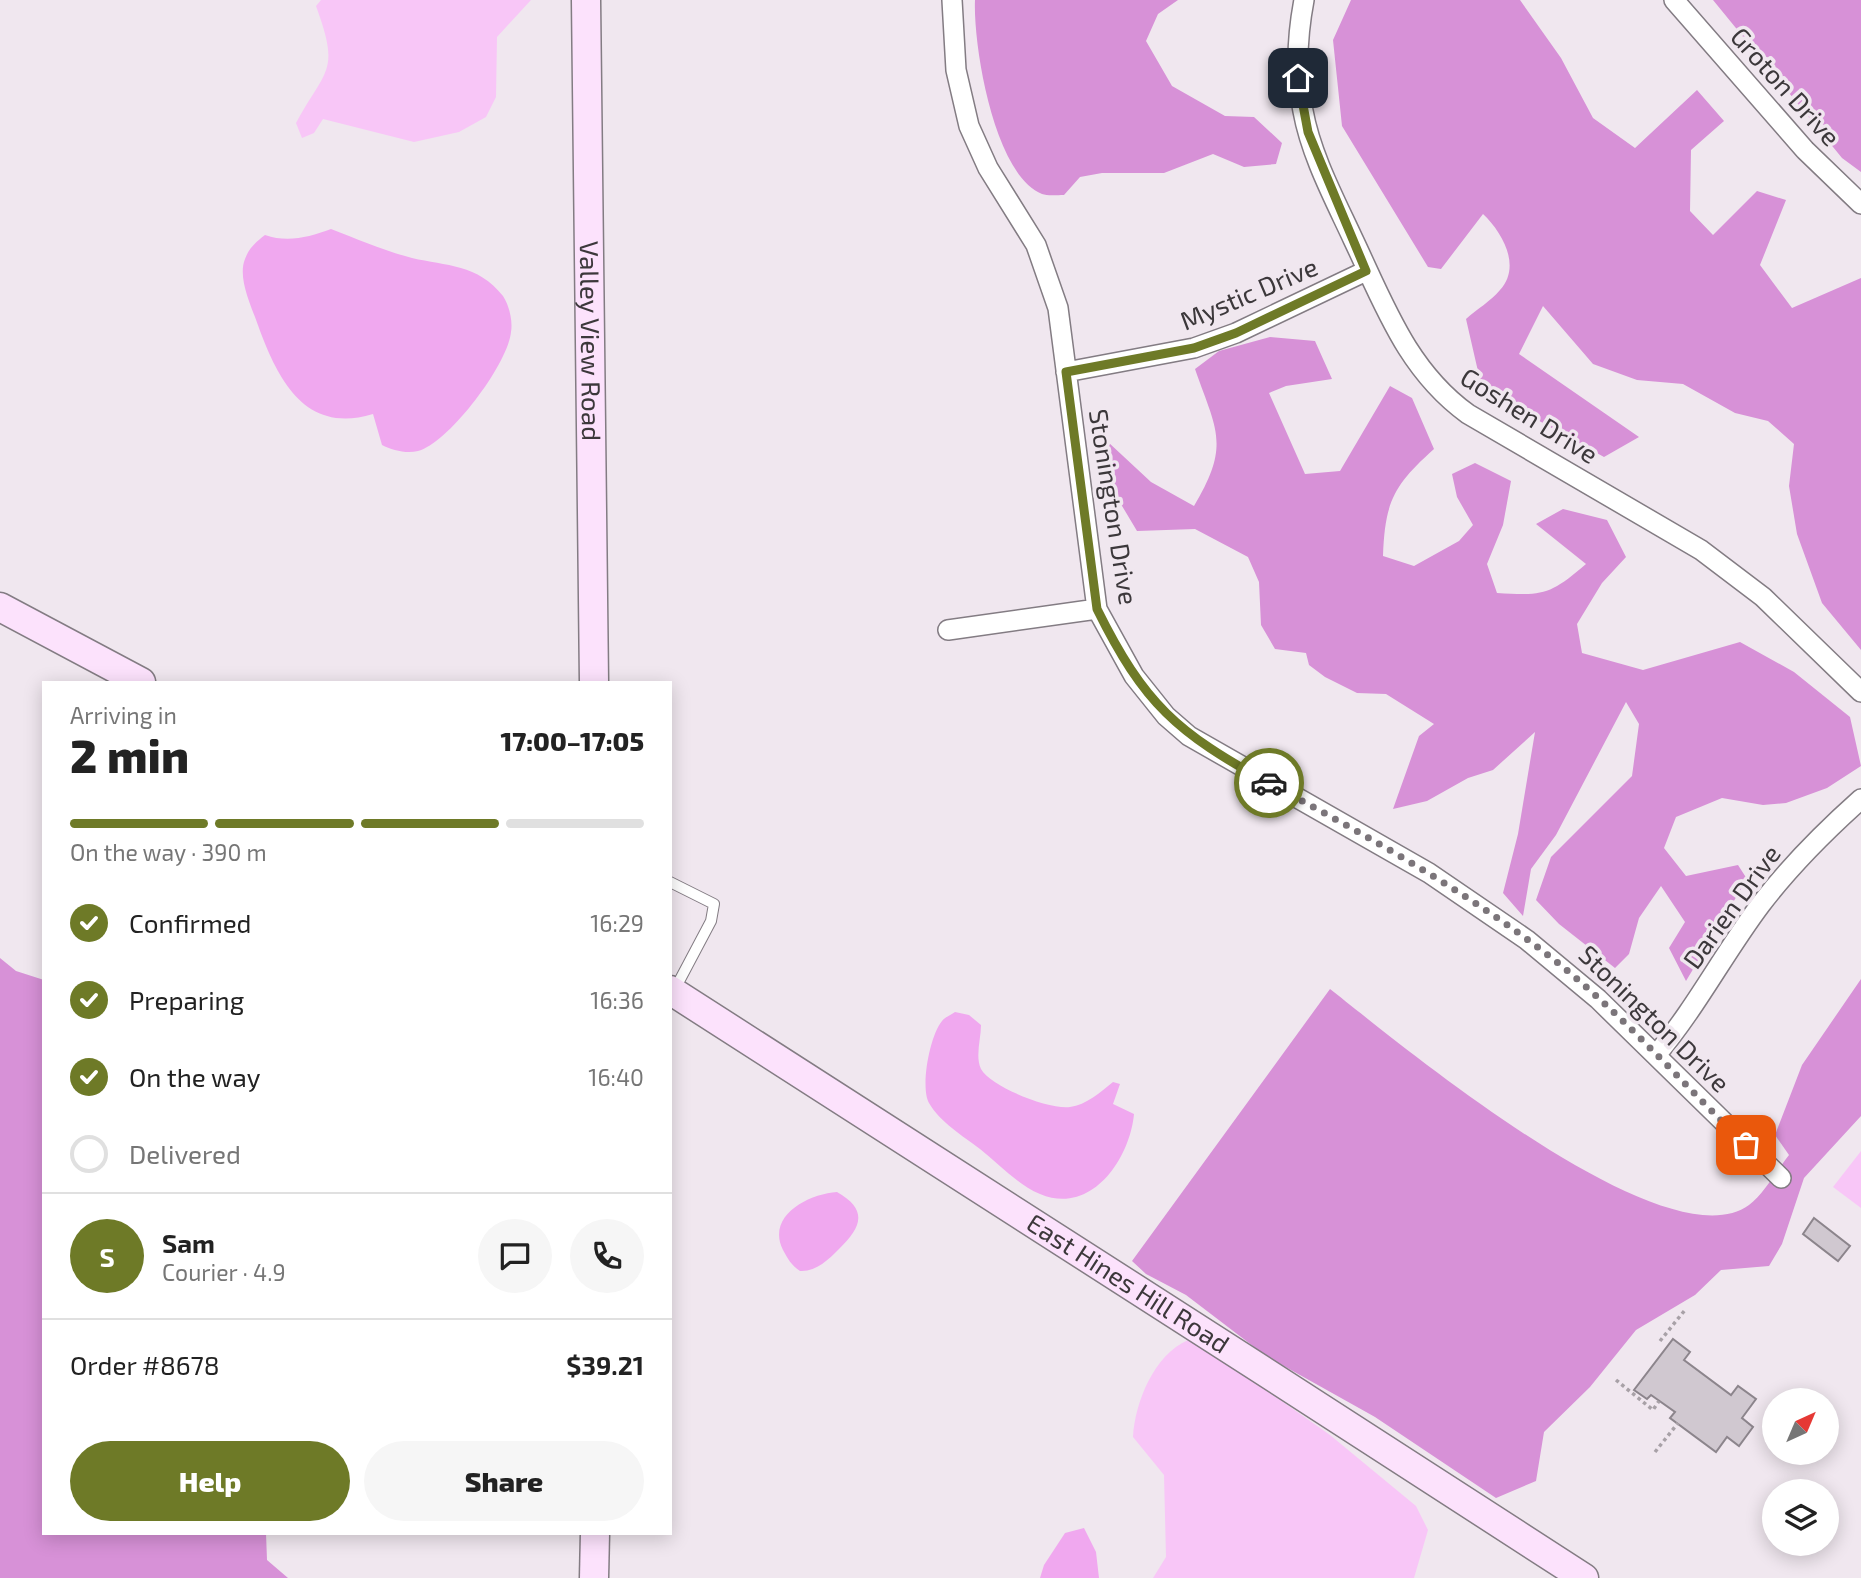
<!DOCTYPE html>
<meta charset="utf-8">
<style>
:root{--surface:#fff;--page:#f6f6f6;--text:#222;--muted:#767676;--line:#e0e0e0;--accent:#6e7a27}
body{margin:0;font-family:"Exo 2",sans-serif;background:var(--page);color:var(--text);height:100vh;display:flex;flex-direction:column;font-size:26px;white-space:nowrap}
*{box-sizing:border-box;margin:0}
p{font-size:23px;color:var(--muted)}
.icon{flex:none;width:38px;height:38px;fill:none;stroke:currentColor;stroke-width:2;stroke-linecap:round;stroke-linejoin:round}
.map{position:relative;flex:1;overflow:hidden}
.panel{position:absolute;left:42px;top:681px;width:630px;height:854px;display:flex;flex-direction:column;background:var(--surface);border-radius:0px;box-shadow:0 4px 18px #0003}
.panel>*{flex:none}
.needle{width:46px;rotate:44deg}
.tools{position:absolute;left:1762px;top:1388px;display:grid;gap:14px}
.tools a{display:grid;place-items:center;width:77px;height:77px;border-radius:50%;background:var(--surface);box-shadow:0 4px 18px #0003;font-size:35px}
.pin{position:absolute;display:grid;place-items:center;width:60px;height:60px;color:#fff;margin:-30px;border-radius:14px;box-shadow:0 4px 10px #0006}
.courier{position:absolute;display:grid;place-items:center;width:70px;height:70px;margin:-35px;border:5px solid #6e7a27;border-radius:50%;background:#fff;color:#222;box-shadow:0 2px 9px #0007}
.head em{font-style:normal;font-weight:800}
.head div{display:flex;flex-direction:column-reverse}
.head{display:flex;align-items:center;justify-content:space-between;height:119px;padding:0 28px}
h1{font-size:46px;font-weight:800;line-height:52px}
.bar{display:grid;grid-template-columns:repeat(4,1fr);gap:10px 7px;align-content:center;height:84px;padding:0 28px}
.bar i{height:9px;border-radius:5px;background:var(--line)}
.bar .on{background:var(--accent)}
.bar p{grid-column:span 4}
.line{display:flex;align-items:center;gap:18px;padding:0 28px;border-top:2px solid var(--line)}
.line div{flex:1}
.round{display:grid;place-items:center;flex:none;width:74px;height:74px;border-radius:37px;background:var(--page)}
ol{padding:0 28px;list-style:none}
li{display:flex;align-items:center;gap:21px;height:77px}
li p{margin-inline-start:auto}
li .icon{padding:7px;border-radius:50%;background:var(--accent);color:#fff;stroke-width:4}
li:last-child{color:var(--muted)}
li i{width:38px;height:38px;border:4px solid var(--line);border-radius:50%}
.cta{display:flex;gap:14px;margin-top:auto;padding:14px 28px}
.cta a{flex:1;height:80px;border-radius:42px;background:var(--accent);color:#fff;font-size:28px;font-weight:800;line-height:80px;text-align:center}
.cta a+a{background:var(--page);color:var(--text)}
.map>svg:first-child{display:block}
</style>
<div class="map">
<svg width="1861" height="1578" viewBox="0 0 1861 1578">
<rect width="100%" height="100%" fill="#f0e7ef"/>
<path fill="#f8c6f7" d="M321,0H531L497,37L496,97L486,117L459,132L414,142L323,119L314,133L302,138L296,123C327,67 340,72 316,6Z
M1861,1151V1208L1833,1187Z
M1188,1340L1209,1350L1330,1435L1416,1506L1428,1530L1414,1578H1153L1166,1557L1164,1475L1133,1437C1135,1402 1154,1355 1188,1340Z"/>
<path fill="#d791d7" d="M975,0H1178L1158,14L1146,41L1172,86L1225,116L1254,117L1282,143L1276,164L1244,167L1213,154L1164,173H1102L1080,177L1064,195C1057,195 1047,196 1042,194C994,175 973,45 975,0Z
M1351,0H1520L1561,58L1593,118L1635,148L1697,90L1724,121L1691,150L1690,211L1713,235L1757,191L1786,200L1760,265L1792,308L1861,278V650L1822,603L1797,534L1789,486L1794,444L1768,421L1735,413L1683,384L1637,380L1593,364L1543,306L1519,354L1639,437L1604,457L1514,407L1480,380L1466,319C1477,309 1491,301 1500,290C1522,266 1502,232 1483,214L1441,269L1428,267L1342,126L1333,40Z
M1713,0H1861V172L1842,158Z
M1270,337L1315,341L1332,379L1286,386L1269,393L1305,474L1340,471L1390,386L1412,398L1434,449C1394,485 1385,501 1383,556L1414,566L1459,541L1473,525L1457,497L1452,474L1475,463L1511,481L1503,525L1487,564L1497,593C1543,596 1550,595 1586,564L1536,524L1563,509L1607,520L1626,557L1602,583L1577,624L1582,653L1643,670L1740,642L1794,672L1850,717L1861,766L1827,788L1786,803L1763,805L1722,798L1676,817L1664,848L1686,876L1738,865L1747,879L1686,981L1669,948L1685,922L1661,886L1639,918L1629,954L1615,968L1559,924L1536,900L1551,857L1632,776L1639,724L1626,702L1556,835L1531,869L1523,916L1503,893L1518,834L1535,732L1493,770L1468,778L1427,801L1393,809L1419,736L1434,724L1386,694L1357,693L1325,677L1309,665L1306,653L1275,649L1261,625L1259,582L1248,557L1195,529L1137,531L1094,459L1108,442L1151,482L1194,506C1231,444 1216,430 1195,369L1219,351Z
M0,958L16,971L44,980V1533H266L267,1560L288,1578H0Z
M1861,979V1116L1804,1178L1782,1244L1769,1266L1721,1270L1695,1295L1636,1330L1590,1387L1544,1432L1536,1481L1496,1498L1375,1417L1266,1356L1186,1295L1146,1274L1132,1261L1330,989C1398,1042 1665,1266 1749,1205C1764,1194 1777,1170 1789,1155L1775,1135L1802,1065Z"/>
<path fill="#f0a8ef" d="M331,229C357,239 385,251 412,258C446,266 478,264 503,296C509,305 513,321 511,332C508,364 449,443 418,451C406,454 392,450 382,445L373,414C301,436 275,373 255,317C249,301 238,276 245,259C249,248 256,242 265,235C288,243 309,237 331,229Z
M955,1012L969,1015L981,1025C981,1039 975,1056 981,1069C991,1087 1050,1110 1070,1107C1086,1105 1101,1092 1113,1082L1120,1084L1113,1104L1134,1114C1130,1158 1092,1216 1040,1194C1018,1185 999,1164 980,1149C963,1136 940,1122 929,1103C920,1087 930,1035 942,1021C945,1017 951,1015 955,1012Z
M837,1192C869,1210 861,1228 839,1249C828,1260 816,1272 800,1271C791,1265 788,1259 783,1250C766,1216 808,1194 837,1192Z
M1084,1528L1096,1552L1099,1578H1040L1044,1565L1065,1533Z"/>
<path fill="#d0c8d0" stroke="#8c858c" stroke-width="2" d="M1814,1218L1850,1246L1838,1261L1803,1234Z
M1673,1339L1690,1352L1684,1360L1731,1395L1738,1386L1756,1399L1742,1418L1753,1427L1739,1446L1727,1437L1716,1452L1670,1418L1675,1412L1651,1395L1647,1399L1634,1390Z"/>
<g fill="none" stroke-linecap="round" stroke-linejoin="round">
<defs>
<path id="lane" d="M670,882L714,904L711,921L675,989"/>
<path id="street" d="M952,0L956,70L969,126L988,168L1036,245L1058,308L1097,609L1134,676L1166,716L1189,736L1429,873L1527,940L1598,999L1781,1178
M1304,0C1297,37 1295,73 1303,111C1311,155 1334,198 1353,239C1384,304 1407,370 1468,414L1701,550L1763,597L1861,692
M1674,0L1805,150L1861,204
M1066,372L1194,348L1236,333L1366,271
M948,630L1097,609
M1656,1055C1696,1008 1724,953 1761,904C1791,865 1824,832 1861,799"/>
<g id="secondary">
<path id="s1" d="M586,0L594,682"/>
<path d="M0,607L141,682"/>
<path id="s2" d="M670,990C975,1185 1280,1381 1584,1578"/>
<path d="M594,1578L595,1533"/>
</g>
</defs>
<use href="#lane" stroke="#837c83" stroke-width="12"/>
<use href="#street" stroke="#837c83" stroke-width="22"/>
<use href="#secondary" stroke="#837c83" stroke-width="31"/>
<path stroke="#a8a1a7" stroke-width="3.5" stroke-dasharray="3.5 3.5" stroke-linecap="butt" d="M1660,1341L1685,1310
M1616,1380L1653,1410L1659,1401
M1655,1452L1678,1423"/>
<use href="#lane" stroke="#fff" stroke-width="10"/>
<use href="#street" stroke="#fff" stroke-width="19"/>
<use href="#secondary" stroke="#fce2fc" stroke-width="28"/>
</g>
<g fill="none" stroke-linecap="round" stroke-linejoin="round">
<path stroke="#7b757a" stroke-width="7" stroke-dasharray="0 12.6" d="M1269,783C1369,837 1469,892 1558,963C1626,1018 1684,1085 1746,1145"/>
<path stroke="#6e7a27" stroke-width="9" d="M1269,783C1177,733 1144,704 1097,609L1066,372L1194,348L1236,333L1366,271L1308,132L1298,78"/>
</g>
<g text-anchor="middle" stroke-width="7" stroke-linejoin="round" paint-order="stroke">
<g font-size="26" fill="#3c383b" stroke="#f0e7ef">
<text transform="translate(1785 87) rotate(48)" y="9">Groton Drive</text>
<text transform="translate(1249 294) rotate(-23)" y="9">Mystic Drive</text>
<text dy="9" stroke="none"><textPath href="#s1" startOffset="341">Valley View Road</textPath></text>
<text transform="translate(1529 416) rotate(32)" y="9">Goshen Drive</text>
<text transform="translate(1113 507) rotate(81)" y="9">Stonington Drive</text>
<text transform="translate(1732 907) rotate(-54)" y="9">Darien Drive</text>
<text transform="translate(1654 1019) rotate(44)" y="9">Stonington Drive</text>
<text dy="9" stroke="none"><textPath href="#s2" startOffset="544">East Hines Hill Road</textPath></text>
</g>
</g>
</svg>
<div class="tools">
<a><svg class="needle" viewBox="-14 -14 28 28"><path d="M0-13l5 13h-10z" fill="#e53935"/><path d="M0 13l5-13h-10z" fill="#767676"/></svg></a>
<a><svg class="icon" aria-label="layers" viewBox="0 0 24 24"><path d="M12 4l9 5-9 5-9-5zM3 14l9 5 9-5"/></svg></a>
</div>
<div class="pin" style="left:1746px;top:1145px;background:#ea580c"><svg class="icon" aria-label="bag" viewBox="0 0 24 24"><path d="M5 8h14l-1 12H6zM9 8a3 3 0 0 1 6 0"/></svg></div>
<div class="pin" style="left:1298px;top:78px;background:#1f2937"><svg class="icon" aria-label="home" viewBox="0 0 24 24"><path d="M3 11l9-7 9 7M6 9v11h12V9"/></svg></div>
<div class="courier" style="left:1269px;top:783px"><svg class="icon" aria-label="car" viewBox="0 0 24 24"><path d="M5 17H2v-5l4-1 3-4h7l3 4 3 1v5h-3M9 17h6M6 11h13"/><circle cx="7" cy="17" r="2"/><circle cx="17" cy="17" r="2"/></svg></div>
<section class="panel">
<div class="head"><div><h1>2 min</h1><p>Arriving in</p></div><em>17:00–17:05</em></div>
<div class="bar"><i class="on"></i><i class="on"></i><i class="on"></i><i></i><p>On the way · 390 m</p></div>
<ol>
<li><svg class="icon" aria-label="check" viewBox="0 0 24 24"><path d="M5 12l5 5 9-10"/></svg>Confirmed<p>16:29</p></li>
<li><svg class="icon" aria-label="check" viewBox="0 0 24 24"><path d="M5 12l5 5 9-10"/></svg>Preparing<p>16:36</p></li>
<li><svg class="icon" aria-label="check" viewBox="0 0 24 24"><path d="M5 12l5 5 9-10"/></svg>On the way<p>16:40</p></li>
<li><i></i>Delivered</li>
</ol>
<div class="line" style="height:126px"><b class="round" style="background:var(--accent);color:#fff">S</b><div><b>Sam</b><p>Courier · 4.9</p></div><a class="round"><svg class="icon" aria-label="chat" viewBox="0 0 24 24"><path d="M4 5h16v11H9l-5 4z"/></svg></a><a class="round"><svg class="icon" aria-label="phone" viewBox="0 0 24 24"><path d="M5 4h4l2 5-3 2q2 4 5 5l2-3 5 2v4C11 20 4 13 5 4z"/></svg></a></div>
<div class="line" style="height:91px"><div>Order #8678</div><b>$39.21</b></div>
<div class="cta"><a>Help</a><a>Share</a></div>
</section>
</div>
